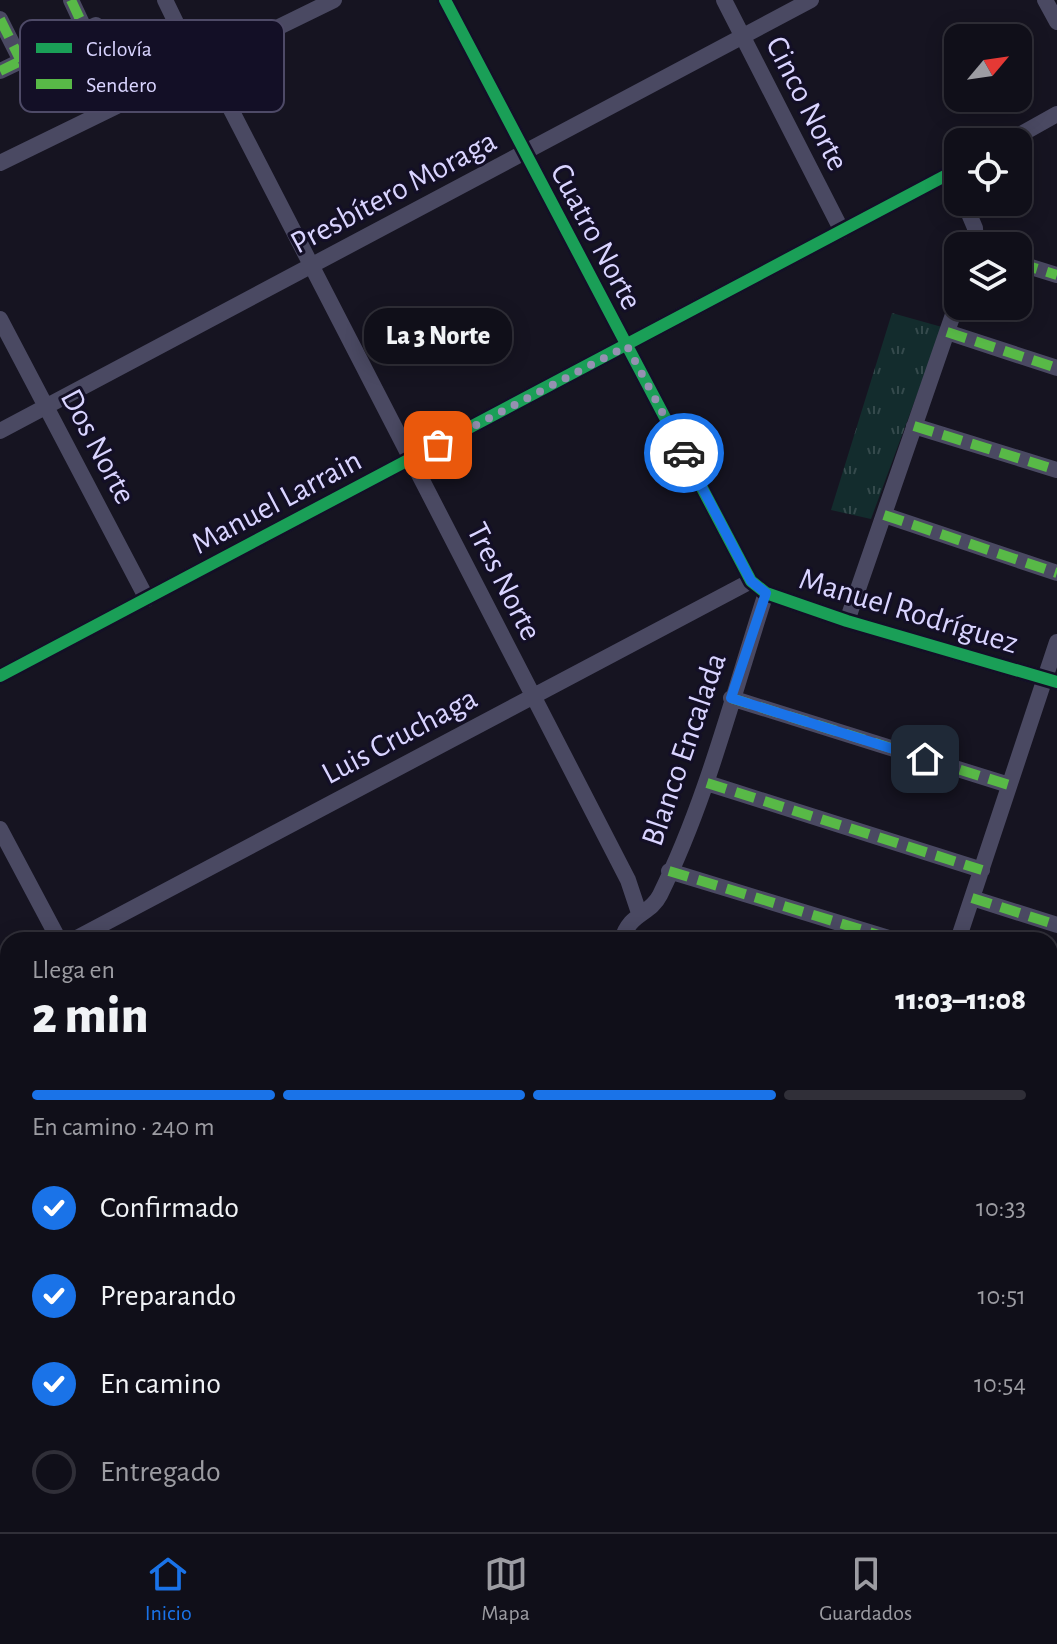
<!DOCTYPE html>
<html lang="es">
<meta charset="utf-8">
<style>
:root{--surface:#100f19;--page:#191822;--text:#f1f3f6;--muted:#9c9ca2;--line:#302f38;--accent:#1a73e8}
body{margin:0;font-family:"Alegreya Sans",sans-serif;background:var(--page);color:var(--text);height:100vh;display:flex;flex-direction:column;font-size:30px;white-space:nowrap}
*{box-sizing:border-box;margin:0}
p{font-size:26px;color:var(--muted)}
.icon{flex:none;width:44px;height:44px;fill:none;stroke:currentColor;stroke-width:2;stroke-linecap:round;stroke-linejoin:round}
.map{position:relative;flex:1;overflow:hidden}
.details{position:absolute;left:0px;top:932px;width:1058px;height:600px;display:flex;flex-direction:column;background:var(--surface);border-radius:24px 24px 0 0;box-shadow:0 4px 20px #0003,0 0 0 2px var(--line)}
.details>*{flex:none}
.needle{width:52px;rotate:61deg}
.tools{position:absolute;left:944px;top:24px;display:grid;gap:16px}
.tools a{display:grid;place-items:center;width:88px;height:88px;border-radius:16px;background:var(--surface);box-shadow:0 4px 20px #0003,0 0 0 2px var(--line);font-size:40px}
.pin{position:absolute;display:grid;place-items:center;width:68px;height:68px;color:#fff;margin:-34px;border-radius:16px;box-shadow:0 4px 12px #0006}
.courier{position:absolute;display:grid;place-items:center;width:80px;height:80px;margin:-40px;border:6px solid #1a73e8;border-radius:50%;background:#fff;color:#222;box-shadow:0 2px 10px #0007}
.bubble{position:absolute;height:56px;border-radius:24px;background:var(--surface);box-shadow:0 4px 20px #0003,0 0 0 2px var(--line);font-size:26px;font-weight:800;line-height:56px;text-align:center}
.head em{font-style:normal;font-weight:800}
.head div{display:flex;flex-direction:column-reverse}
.head{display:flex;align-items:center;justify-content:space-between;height:136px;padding:0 32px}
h1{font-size:52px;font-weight:800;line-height:60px}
.bar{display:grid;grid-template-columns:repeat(4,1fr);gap:12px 8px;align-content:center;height:96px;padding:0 32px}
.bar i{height:10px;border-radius:6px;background:var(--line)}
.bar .active{background:var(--accent)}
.bar p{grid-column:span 4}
ol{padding:0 32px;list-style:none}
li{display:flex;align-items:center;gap:24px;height:88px}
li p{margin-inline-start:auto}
li .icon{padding:8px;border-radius:50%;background:var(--accent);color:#fff;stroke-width:4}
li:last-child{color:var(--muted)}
li i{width:44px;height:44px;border:4px solid var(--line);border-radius:50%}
.tab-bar{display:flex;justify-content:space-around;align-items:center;height:112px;border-top:2px solid var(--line);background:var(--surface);font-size:22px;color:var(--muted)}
.tab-bar a{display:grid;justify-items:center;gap:4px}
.tab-bar .active{color:var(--accent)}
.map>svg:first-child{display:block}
</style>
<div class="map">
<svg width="1057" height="1532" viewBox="0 0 1057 1532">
<defs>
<pattern id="grass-dots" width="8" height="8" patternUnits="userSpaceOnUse" patternTransform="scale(2)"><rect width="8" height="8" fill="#132c2d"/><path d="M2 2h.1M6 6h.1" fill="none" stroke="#354a4c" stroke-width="1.8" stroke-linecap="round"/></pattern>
<pattern id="park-tufts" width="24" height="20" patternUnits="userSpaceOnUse" patternTransform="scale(2)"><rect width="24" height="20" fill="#132c2d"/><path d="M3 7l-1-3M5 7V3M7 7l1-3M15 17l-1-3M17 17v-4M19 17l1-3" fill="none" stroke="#354a4c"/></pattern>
</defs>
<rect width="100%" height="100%" fill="#161421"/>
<path fill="url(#grass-dots)" d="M946,1524H1012L1016,1532H934Z"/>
<path fill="url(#park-tufts)" d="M892,313L942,327L871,519L831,510Z
M119,1524H205L196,1532H121Z"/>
<path fill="#132c2d" d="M1057,1125V1253L1050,1252V1127Z
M645,1524H735L700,1532H647Z"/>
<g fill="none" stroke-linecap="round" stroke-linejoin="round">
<path stroke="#0d2144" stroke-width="4" d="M0,1238L8,1239
M1050,1278L1057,1279"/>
<path stroke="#4a4962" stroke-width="16" d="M71,0L85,30
M165,0L198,68
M445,0L751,581L766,593L847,621L1057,682
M724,0L842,231
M1045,0L1057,22
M0,19L21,61
M207,63L628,880L639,913
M0,71L96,25L129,100
M1007,142L1057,114
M0,163L334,0
M948,174L958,191
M964,202L975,228L976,246
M1018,263L1057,275
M0,319L147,599
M947,332L1057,368
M914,426L1057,470
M0,431L811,0
M884,515L1057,573
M847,621L958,300
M0,676L958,169
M731,698L1009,785
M707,783L982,870
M0,829L59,940
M669,871L895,940
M972,898L1057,925
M73,940L751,581
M622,940C629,913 650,915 660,895C707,800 733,694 766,593
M958,940L1057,642
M0,979L8,975
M1050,1010L1057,989
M1050,1120L1057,1118
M0,1137L8,1136
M1050,1307L1057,1400
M0,1397L8,1398
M349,1524L351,1532
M100,1532L127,1524
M210,1532L218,1524"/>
<path stroke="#4a4962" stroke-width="20" d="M1050,1307L1057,1308
M0,1451L8,1486
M17,1524L19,1532
M438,1532L478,1524"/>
<path stroke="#58b947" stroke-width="10" stroke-dasharray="20 10" stroke-linecap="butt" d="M71,0L85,30
M0,19L21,61
M0,71L96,25L129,100
M1018,263L1057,275
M947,332L1057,368
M914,426L1057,470
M884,515L1057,573
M731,698L1009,785
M707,783L982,870
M669,871L895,940
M972,898L1057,925
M1050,1010L1057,989
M349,1524L351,1532
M100,1532L127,1524"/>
<defs>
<path id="cycleway" d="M445,0L751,581L766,593L847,621L1057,682
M0,676L958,169"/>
</defs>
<use href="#cycleway" stroke="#130f26" stroke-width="17"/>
<use href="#cycleway" stroke="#1a9f57" stroke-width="12"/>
</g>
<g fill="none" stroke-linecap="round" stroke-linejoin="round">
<path stroke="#9591b1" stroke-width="8" stroke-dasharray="0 14.4" d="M438,445L627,346L684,453"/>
<path stroke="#1a73e8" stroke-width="10" d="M684,453L751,581L766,593L731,698L925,759"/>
</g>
<g text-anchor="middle" stroke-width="6" stroke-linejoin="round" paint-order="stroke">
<g font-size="32" fill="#d9d4ff" stroke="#130f26">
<text transform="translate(808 103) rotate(63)" y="11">Cinco Norte</text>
<text transform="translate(393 191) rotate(-28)" y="11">Presbítero Moraga</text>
<text transform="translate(597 236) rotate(62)" y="11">Cuatro Norte</text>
<text transform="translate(99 446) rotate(62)" y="11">Dos Norte</text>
<text transform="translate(276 501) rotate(-28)" y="11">Manuel Larrain</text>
<text transform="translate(505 581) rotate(63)" y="11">Tres Norte</text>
<text transform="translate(909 610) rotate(17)" y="11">Manuel Rodríguez</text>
<text transform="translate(399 735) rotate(-28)" y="11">Luis Cruchaga</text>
<text transform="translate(683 749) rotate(-71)" y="11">Blanco Encalada</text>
</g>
</g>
<rect x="20" y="20" width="264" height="92" rx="12" fill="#130f26" stroke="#4e4a67" stroke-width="2"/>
<rect x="36" y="43" width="36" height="10" fill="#1a9f57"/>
<rect x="36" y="79" width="36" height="10" fill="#58b947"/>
<g font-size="22" fill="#d9d4ff">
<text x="86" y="56">Ciclovía</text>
<text x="86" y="92">Sendero</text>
</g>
</svg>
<div class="tools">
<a><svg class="needle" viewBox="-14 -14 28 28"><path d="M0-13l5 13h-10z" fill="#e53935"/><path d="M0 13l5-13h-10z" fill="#9c9ca2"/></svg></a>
<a><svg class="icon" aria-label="locate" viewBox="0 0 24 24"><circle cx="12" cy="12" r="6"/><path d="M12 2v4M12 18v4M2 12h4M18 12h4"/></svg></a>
<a><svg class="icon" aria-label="layers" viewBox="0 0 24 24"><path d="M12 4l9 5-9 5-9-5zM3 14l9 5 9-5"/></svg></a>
</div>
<div class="pin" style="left:438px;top:445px;background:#ea580c"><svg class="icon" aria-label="bag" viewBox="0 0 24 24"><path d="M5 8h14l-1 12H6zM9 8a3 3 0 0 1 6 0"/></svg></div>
<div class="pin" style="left:925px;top:759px;background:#1f2937"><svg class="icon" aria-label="home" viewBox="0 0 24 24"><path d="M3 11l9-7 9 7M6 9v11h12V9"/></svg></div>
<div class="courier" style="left:684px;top:453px"><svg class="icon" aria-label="car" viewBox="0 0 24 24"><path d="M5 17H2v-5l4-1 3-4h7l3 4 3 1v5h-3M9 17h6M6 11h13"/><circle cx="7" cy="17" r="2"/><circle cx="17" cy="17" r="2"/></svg></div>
<div class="bubble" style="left:364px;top:308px;width:148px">La 3 Norte</div>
<section class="details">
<div class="head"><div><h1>2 min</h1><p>Llega en</p></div><em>11:03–11:08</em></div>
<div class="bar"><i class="active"></i><i class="active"></i><i class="active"></i><i></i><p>En camino · 240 m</p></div>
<ol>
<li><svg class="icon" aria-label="check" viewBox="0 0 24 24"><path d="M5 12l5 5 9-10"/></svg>Confirmado<p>10:33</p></li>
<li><svg class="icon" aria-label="check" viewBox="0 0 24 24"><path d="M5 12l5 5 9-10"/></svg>Preparando<p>10:51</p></li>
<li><svg class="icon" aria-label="check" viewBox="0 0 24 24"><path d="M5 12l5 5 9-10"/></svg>En camino<p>10:54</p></li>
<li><i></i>Entregado</li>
</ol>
</section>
</div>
<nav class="tab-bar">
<a class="active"><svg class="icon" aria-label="home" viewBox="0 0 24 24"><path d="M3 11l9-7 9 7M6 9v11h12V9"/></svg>Inicio</a>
<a><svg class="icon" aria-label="map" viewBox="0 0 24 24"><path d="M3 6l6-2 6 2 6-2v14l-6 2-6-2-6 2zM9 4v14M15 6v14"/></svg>Mapa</a>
<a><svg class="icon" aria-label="saved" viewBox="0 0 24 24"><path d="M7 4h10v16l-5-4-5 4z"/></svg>Guardados</a>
</nav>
